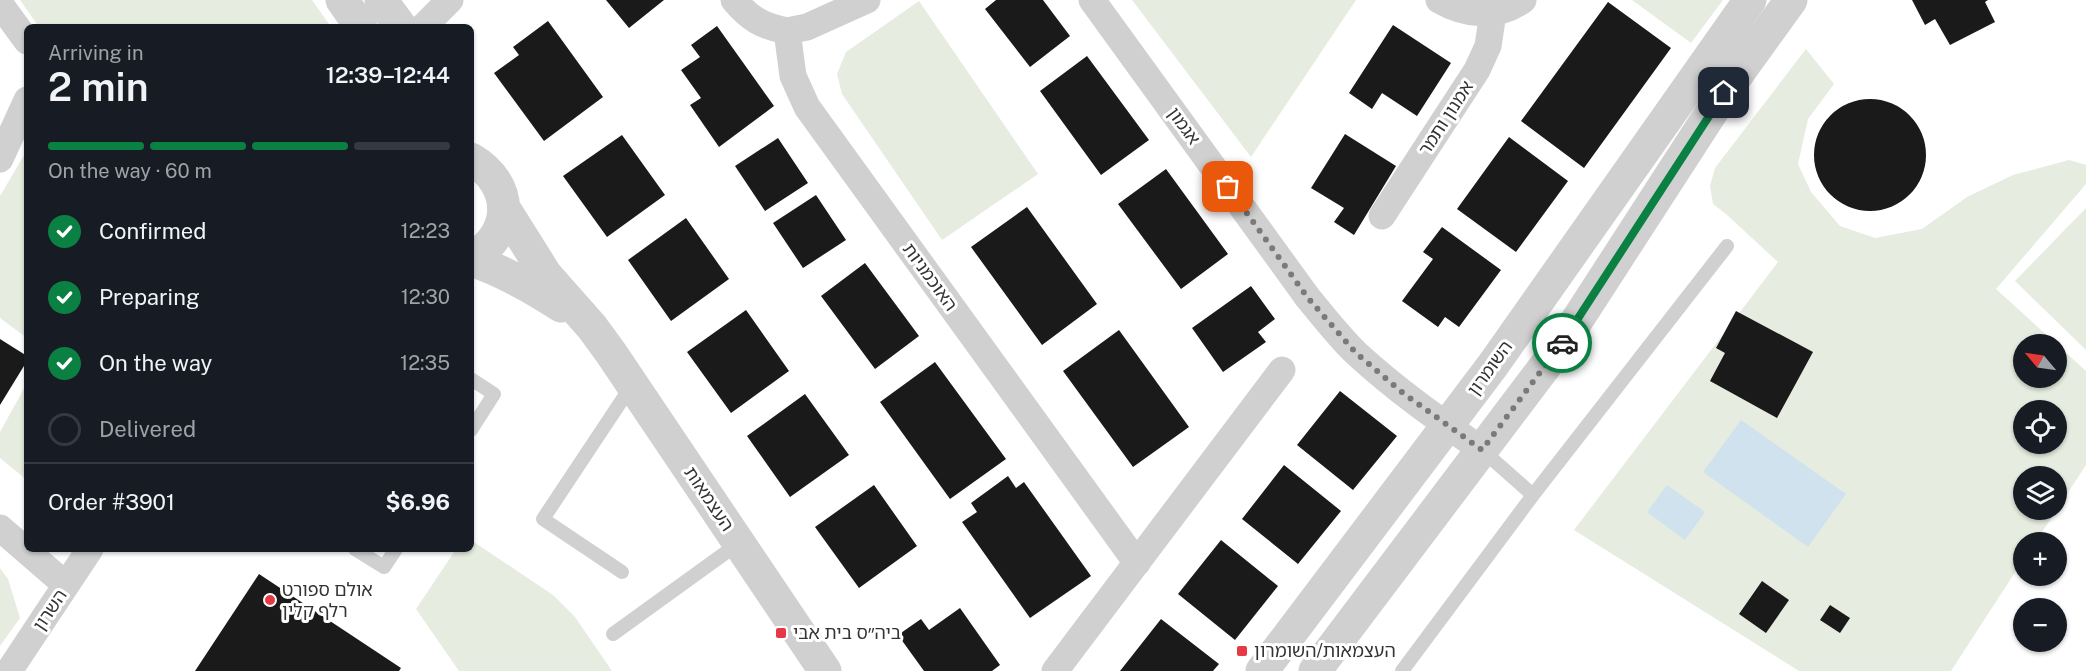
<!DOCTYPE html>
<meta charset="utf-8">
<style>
:root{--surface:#171b24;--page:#20242c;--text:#f1f3f6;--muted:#9ea1a6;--line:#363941;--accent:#0b8043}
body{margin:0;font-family:"Public Sans","Noto Sans Hebrew",sans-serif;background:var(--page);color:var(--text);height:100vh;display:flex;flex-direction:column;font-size:22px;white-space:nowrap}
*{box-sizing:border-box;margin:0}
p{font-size:20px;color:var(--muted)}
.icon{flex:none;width:33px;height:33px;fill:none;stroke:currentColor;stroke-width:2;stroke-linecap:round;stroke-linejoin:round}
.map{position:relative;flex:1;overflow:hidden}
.side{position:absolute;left:24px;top:24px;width:450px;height:528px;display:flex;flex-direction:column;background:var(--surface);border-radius:9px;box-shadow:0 2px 4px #0004}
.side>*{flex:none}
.needle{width:39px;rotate:299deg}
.tools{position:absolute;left:2013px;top:334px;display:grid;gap:12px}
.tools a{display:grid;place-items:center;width:54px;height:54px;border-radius:50%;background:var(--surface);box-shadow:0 2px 4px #0004;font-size:30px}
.pin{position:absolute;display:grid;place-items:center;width:51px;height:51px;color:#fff;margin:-26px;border-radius:12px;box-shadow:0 3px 9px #0006}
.courier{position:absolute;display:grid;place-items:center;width:60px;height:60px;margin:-30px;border:4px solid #0b8043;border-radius:50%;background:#fff;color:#222;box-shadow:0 2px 8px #0007}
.summary em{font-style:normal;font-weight:600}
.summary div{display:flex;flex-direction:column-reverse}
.summary{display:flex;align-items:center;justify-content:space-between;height:102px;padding:0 24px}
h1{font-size:39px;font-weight:600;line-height:45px}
.bar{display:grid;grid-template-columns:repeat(4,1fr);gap:9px 6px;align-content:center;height:72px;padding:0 24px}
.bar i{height:8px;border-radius:4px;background:var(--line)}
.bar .active{background:var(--accent)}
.bar p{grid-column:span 4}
.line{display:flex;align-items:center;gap:15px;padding:0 24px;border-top:2px solid var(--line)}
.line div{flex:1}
ol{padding:0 24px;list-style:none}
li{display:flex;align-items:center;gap:18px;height:66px}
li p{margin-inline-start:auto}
li .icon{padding:6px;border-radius:50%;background:var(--accent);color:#fff;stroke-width:4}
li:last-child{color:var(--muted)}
li i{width:33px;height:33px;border:3px solid var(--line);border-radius:50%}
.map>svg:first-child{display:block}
</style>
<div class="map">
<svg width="2086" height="671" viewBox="0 0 2086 671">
<rect width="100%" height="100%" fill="#fff"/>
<path fill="#e6ecdf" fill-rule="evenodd" d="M20,0H312L331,27H39Z
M1132,0H1356L1251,157Z
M1632,0H1723L1691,43Z
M919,1L1038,174L942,240L842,94L837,74L846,52Z
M1806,49L1834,84L1808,119L1798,164L1811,192L1840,226L1875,238L1922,229L1967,197L2013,175L2069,160L2086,165V184L1996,289L2086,371V465L2035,543H2024L2023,560L1951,671H1799L1574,530L1778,262L1726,214L1713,204L1710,186L1715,168ZM2024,345H2056V378H2024ZM2024,411H2056V444H2024ZM2024,477H2056V510H2024Z
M27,150V338L0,318V196Z
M2086,208V350L2015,281Z
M27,383V480L0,458V432Z
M471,540L553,595L575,617L612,671H459L416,609L456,549H471Z
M0,568L8,579L20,618L0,646Z"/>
<path fill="#cfe2ee" d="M1741,420L1846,494L1808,547L1703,472Z
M1667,485L1705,512L1685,540L1647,512Z"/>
<path fill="#1a1a1a" d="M606,0H664L629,28Z
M996,0H1043L1070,36L1030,67L985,9Z
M1912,0H1988L1985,2L1995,22L1950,45L1935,19L1925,25Z
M1608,2L1671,48L1584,168L1521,121Z
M548,21L603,97L544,141L494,73L519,55L513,47Z
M1393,25L1451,63L1417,116L1382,93L1372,109L1349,93Z
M717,26L774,106L719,147L690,105L701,98L681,70L700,57L691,45Z
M1087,56L1149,140L1101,175L1040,91Z
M1814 155a56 56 0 1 1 112 0a56 56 0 1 1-112 0Z
M1345,134L1396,166L1354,235L1334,222L1344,208L1311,188Z
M622,135L665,195L607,237L563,176Z
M1509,137L1568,181L1516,252L1457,209Z
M778,138L808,183L765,211L735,166Z
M1166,169L1228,254L1181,289L1118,204Z
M816,195L846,240L803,268L773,223Z
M1027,207L1097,304L1042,345L971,247Z
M686,218L729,279L671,321L628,260Z
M1442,227L1501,270L1459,327L1445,317L1438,327L1402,301L1433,259L1423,252Z
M865,263L919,336L875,369L821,296Z
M1251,286L1275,319L1258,332L1266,342L1223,372L1192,328Z
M746,310L789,371L731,413L687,352Z
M1736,311L1813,352L1777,418L1710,381L1725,353L1716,348Z
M1119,330L1189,427L1133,467L1063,371Z
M0,339L27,356V361L0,405Z
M935,362L1006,459L950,499L880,402Z
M1340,391L1397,436L1353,490L1297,445Z
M805,394L849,455L790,497L747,436Z
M1284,465L1341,511L1298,564L1242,519Z
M1008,476L1016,488L1024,482L1091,576L1030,618L962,522L977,512L971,503Z
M874,485L917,546L859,588L815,527Z
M1221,540L1278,586L1235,640L1178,594Z
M259,574L401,668L399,671H195Z
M1762,581L1789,600L1766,633L1739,614Z
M1830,605L1850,618L1840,633L1820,620Z
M960,608L1000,665L992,671H924L898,635L921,619L929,630Z
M1161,619L1219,664L1213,671H1120Z"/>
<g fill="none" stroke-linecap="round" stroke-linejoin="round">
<path stroke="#d0d0d0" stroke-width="14" d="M471,379L494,394L471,430
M1533,495L1727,246
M355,549L384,567L396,549
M622,572L543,519L632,385
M613,634L739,543
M1402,671L1533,495L1482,450"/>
<path stroke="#d0d0d0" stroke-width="27" d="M734,0C750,19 762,26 787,31L793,76L807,107L1137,563
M1092,0L1308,298C1324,317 1339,337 1357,354C1396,390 1439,420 1482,450
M1439,0C1465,15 1497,19 1523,0
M0,4L27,41
M423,27L450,0
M787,31L807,27L867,0
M0,159L27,100
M1382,216L1477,70L1488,46L1493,13
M0,528L66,585
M9,671L90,549
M1055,671L1282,370"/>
<path stroke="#d0d0d0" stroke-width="33" d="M342,0L361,27
M381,0L401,27
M471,159C514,184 515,234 471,258
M504,208L546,275L592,327L611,353L825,671
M471,260C503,271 532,287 561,306
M1262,671L1493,365L1750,0
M1315,671L1561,345L1724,93L1791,0"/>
</g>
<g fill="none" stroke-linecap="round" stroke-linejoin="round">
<path stroke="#7a7a7a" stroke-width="6" stroke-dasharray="0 10.8" d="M1228,187L1308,298L1356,353L1403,393L1482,450L1562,343"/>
<path stroke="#0b8043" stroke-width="8" d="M1562,343L1724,93"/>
</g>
<g fill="#e63946" stroke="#fff" stroke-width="2">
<circle cx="270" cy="600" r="6"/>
<rect x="775" y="627" width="12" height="12" rx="3"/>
<rect x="1236" y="645" width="12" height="12" rx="3"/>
</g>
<g text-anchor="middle" stroke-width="6" stroke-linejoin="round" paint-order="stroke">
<g font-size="18" fill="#333" stroke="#fff">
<text transform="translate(1446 118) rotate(-57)" y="6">אמנון ותמר</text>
<text transform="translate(1184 126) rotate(54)" y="6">אגמון</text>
<text transform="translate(930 277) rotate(54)" y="6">האוכמניות</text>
<text transform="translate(1490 368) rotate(-54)" y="6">השומרון</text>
<text transform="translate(709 499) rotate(56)" y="6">העצמאות</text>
<text transform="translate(50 610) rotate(-56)" y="6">השרון</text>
</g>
<g font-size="18" fill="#333" stroke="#fff" text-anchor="start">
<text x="282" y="596">אולם ספורט<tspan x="282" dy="21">רלף קלין</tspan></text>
<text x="793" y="639">ביה״ס בית אבי</text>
<text x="1254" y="657">העצמאות/השומרון</text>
</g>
</g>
</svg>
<div class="tools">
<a><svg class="needle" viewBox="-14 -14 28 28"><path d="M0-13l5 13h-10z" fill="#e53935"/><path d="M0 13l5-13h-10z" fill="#9ea1a6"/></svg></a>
<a><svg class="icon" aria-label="locate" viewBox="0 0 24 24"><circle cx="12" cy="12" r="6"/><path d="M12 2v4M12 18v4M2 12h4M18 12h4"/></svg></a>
<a><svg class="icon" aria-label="layers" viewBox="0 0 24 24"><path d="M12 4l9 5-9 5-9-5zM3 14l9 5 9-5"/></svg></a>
<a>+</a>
<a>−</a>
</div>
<div class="pin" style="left:1228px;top:187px;background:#ea580c"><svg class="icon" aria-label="bag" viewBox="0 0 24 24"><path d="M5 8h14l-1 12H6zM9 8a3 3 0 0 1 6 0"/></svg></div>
<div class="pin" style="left:1724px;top:93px;background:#1f2937"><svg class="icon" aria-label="home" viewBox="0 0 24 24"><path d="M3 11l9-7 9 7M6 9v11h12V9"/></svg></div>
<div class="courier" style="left:1562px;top:343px"><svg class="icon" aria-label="car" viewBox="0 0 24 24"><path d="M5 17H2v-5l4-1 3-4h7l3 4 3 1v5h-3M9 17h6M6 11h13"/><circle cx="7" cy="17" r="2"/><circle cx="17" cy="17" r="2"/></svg></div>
<section class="side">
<div class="summary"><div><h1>2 min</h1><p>Arriving in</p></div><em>12:39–12:44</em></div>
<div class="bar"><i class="active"></i><i class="active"></i><i class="active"></i><i></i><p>On the way · 60 m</p></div>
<ol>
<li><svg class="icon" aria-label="check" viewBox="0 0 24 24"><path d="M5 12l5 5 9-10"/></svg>Confirmed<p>12:23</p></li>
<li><svg class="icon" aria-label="check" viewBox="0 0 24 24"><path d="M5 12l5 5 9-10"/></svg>Preparing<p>12:30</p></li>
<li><svg class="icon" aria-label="check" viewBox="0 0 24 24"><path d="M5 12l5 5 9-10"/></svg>On the way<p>12:35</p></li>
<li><i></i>Delivered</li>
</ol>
<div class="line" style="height:78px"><div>Order #3901</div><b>$6.96</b></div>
</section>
</div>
